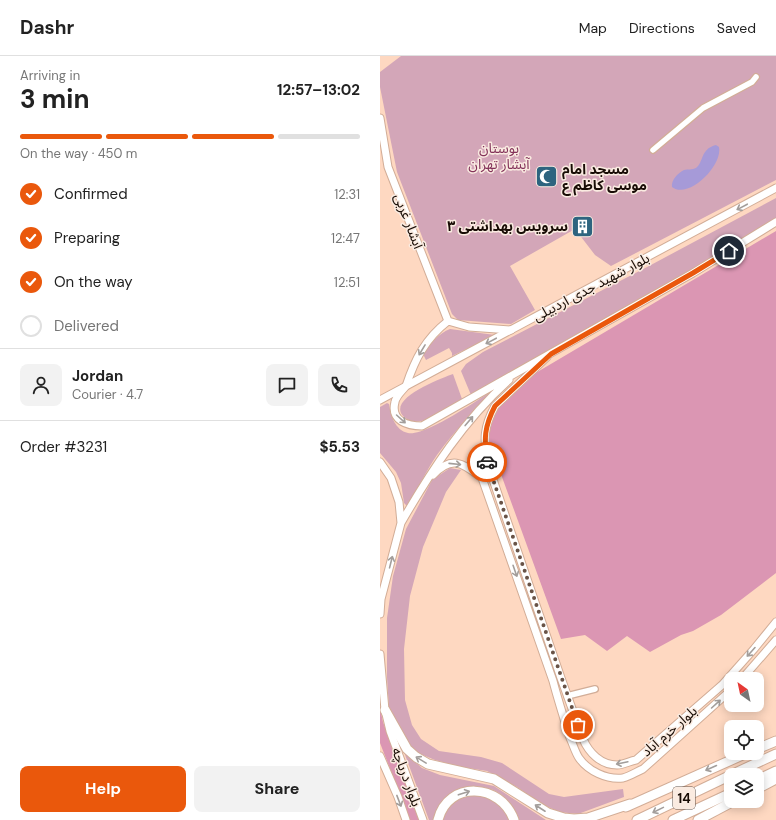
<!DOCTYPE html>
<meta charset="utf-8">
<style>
:root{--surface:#fff;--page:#f2f2f2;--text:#222;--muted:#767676;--line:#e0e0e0;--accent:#ea580c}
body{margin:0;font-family:"DM Sans","Noto Sans Arabic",sans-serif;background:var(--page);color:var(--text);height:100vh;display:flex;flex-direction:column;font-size:15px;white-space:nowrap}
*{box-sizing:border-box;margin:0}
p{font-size:13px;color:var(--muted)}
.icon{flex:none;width:22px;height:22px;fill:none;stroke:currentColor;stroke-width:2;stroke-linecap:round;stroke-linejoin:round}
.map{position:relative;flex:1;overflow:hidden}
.details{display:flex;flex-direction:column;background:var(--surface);width:380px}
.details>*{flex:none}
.needle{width:26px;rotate:327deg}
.buttons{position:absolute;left:344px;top:616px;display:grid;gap:8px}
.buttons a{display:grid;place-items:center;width:40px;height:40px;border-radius:8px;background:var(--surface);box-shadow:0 2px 10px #0003;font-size:20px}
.pin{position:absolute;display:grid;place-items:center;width:34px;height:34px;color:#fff;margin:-17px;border:2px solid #fff;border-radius:50%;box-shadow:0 1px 4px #0007}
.courier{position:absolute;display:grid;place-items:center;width:40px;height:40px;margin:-20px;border:3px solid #ea580c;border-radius:50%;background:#fff;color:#222;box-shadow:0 1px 5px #0007}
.headline em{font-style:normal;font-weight:700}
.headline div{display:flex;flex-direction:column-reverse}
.headline{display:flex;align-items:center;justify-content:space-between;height:68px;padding:0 20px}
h1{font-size:26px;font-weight:700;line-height:30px}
.bar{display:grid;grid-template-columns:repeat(4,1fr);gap:6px 4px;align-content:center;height:48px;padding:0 20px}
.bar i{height:5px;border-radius:3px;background:var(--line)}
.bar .selected{background:var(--accent)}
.bar p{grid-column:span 4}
.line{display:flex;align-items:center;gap:10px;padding:0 20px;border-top:1px solid var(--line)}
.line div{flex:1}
.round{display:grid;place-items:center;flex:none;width:42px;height:42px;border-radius:8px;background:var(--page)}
ol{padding:0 20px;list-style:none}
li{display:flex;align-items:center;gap:12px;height:44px}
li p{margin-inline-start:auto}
li .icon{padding:4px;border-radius:50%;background:var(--accent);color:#fff;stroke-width:4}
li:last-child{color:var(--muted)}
li i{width:22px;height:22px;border:2px solid var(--line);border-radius:50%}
.action{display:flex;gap:8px;margin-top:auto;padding:8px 20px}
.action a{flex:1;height:46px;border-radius:8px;background:var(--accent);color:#fff;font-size:16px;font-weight:700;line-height:46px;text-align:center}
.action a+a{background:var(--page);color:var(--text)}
header{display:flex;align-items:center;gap:24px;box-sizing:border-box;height:56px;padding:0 20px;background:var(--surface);border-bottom:1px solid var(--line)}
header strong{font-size:19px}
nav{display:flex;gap:22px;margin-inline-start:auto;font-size:14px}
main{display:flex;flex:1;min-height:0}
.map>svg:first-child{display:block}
</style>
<header>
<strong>Dashr</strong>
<nav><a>Map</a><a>Directions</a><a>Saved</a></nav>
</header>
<main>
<section class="details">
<div class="headline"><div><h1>3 min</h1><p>Arriving in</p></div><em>12:57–13:02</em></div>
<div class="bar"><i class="selected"></i><i class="selected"></i><i class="selected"></i><i></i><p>On the way · 450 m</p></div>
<ol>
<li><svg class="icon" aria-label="check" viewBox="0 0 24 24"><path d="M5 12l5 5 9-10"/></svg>Confirmed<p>12:31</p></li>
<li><svg class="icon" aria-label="check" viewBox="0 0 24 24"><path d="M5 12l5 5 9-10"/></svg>Preparing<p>12:47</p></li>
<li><svg class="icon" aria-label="check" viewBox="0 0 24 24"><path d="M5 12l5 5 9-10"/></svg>On the way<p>12:51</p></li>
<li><i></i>Delivered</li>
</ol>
<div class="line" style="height:72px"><a class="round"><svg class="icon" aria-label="person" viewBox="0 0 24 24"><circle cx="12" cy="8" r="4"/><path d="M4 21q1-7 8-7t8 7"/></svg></a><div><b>Jordan</b><p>Courier · 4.7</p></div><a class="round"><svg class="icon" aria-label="chat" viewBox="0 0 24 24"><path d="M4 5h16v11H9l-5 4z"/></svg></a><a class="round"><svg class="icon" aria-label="phone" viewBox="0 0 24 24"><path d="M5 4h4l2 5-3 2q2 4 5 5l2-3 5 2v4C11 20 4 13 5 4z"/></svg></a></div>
<div class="line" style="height:52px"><div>Order #3231</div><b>$5.53</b></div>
<div class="action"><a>Help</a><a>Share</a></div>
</section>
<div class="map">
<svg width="396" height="764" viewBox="0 0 396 764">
<rect width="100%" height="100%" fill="#fed8c1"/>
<path fill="#d3a6b8" d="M21,0H396V124L231,210L215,199L195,173L130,210L155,254L131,268L78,264L72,258L17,116L0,31V16Z
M396,142V163L314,214L212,270L91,339L81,315L86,308L103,296L269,210Z
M70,273L115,279L72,300V297L69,292L46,304L43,298C50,288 59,277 70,273Z
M73,318L82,343C73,348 50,364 41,365C35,367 29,365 24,361C5,343 62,322 73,318Z
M127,325C102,348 77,371 57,399C46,415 38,433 27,450L24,447L21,427L16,416L0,397V351L7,347L9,348C11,360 15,374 28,377C47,381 109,336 127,325Z
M70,412L81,414L66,436L43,491L30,540L24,593L25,644L32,669L41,683L59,695L101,701L122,707L169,738L184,741L243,733L244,741L198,758L179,756L162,748L137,731L107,715L81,711L55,704L33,695L9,653L7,621V562L13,520L26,473L52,424Z
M24,696L42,712L60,719L114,730L166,764H137C134,757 132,750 127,744C112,727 81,726 65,742C59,748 56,756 53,764H49Z
M100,738L121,749L129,764H62C72,744 78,742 100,738Z"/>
<path fill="#db96b3" d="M396,175V517L341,559L313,575L301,579L270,596L247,580L227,595L205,579L181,583L106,377L113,355L137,328Z
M0,652L3,666L39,764H30L0,687Z"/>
<path fill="#a69ad8" d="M336,89L339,91C343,109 309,144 292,131C291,124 298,117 304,114C308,113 312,114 316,112C324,106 320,93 336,89Z"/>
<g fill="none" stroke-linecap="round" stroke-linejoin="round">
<defs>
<path id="minor" d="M273,94L323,52L372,26L376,21
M187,640L215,633"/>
<path id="tertiary" d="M0,62L8,111L68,265
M68,265L89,271L131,274
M167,301L115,350C103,372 104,383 107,406L181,622L203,683C209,697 221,709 237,709C243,709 250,705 256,704L342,629L374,593L396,566
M26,330C35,303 45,283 68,265
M53,419C73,398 83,408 102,422L173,625C178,644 184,663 190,682C193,688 195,696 199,702C208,715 227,724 243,722C250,720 256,716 263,713L351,634
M102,422L94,399L95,397L99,395L102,396L105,403
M362,623L396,584"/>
<path id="secondary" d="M26,330C22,335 16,340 15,346C10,365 28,370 42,370L313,217L396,166
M0,344L396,132
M0,406L11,422L19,446L21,467L1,543L0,558
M21,467C51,415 84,364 129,324
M0,598L5,654L10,675L43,764
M0,700L18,741L26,764"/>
<path id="trunk" d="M5,654L27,693L36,701L48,708L114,723L168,757L184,762L194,763L208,762L250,748
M377,693L396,685
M351,719L396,698
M377,724L396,715
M377,733L396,723
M246,751L367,697
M58,764C68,724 121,727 134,764
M257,764L351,719
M293,764L351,737
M318,764L354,745"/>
</defs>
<use href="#minor" stroke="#d2ad97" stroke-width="8"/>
<use href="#tertiary" stroke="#d2ad97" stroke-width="9"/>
<use href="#secondary" stroke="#d2ad97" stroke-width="9"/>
<use href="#trunk" stroke="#d2ad97" stroke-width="11"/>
<use href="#minor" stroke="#fff" stroke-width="5.5"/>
<use href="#tertiary" stroke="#fff" stroke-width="7"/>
<use href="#secondary" stroke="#fff" stroke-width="7"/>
<use href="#trunk" stroke="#fff" stroke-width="9"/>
</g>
<defs><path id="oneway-shaft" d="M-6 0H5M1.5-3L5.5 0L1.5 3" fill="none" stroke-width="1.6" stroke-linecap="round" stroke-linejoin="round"/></defs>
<g stroke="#a39e9b">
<use href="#oneway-shaft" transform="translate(362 151) rotate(152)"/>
<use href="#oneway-shaft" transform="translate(111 285) rotate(152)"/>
<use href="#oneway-shaft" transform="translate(42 294) rotate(121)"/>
<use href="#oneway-shaft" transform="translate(21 363) rotate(42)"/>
<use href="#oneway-shaft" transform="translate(89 365) rotate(-50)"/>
<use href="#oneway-shaft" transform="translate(75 408) rotate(6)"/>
<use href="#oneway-shaft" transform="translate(11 506) rotate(-76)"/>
<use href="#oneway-shaft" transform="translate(135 515) rotate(71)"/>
<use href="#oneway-shaft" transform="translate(371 596) rotate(132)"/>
<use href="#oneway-shaft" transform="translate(336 648) rotate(-42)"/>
<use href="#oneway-shaft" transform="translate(41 704) rotate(-149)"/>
<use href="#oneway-shaft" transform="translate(242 707) rotate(168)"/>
<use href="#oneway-shaft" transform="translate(331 712) rotate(156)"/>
<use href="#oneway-shaft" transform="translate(84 737) rotate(-18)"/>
<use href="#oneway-shaft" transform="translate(19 745) rotate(69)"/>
<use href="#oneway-shaft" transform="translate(160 752) rotate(-147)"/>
<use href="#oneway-shaft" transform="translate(278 754) rotate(154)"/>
</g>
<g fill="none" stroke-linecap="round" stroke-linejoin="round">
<path stroke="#685347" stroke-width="4" stroke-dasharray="0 7.2" d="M107,406L198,669"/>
<path stroke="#ea580c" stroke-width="5" d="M107,406C104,383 104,371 115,350L171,298L313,217L349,195"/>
</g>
<defs>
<symbol id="mosque-square" viewBox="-11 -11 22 22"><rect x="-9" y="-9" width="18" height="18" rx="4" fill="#2d647f" stroke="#faebe1"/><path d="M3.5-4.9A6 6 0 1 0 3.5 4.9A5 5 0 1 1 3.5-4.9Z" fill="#fff"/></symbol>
<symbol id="building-square" viewBox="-11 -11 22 22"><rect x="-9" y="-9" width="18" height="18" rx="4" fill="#2d647f" stroke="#faebe1"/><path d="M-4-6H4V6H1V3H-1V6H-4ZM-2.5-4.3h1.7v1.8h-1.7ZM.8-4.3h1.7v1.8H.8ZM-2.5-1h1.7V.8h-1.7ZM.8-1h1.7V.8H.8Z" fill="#fff"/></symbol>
</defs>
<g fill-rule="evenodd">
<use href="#mosque-square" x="154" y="108" width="25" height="25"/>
<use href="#building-square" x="190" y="158" width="25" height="25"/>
</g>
<g text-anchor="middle" stroke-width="3" stroke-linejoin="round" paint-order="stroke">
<rect fill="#faebe1" stroke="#5c4f47" stroke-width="1" x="293" y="731" width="22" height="22" rx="3"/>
<g font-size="13" font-weight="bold" fill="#180c05">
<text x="304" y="747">14</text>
</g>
<g font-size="14" fill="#84335a" stroke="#faebe1">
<text x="119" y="97">بوستان<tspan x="119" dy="16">آبشار تهران</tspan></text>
</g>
<g font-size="14" font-weight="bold" fill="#180c05" stroke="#faebe1" text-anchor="start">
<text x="182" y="118">مسجد امام<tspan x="182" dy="16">موسی کاظم ع</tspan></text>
<text x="188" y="175" text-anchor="end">سرویس بهداشتی ۳</text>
</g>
<g font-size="14" fill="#180c05" stroke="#faebe1">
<text transform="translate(29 165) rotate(69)" y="5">آبشار غربی</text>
<text transform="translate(211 231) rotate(-28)" y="5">بلوار شهید جدی اردبیلی</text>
<text transform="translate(289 675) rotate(-41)" y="5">بلوار خرم آباد</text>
<text transform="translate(27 721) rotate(70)" y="5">بلوار دریاچه</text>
</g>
</g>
</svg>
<div class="buttons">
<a><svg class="needle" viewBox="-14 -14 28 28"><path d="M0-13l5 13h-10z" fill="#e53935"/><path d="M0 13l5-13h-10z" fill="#767676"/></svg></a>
<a><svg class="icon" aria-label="locate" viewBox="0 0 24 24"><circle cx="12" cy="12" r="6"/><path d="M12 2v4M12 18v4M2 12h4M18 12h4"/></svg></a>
<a><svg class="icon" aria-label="layers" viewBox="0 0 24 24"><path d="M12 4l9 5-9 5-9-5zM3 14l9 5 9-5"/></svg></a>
</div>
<div class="pin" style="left:198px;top:669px;background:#ea580c"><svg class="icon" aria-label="bag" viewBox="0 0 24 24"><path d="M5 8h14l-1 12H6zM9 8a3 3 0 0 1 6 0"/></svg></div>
<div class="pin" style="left:349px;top:195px;background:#1f2937"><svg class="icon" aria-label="home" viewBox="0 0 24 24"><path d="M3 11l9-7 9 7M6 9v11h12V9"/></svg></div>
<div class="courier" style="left:107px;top:406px"><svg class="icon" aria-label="car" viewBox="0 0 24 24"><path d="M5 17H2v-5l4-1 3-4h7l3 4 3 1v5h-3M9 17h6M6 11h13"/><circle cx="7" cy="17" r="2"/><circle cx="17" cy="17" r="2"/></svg></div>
</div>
</main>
